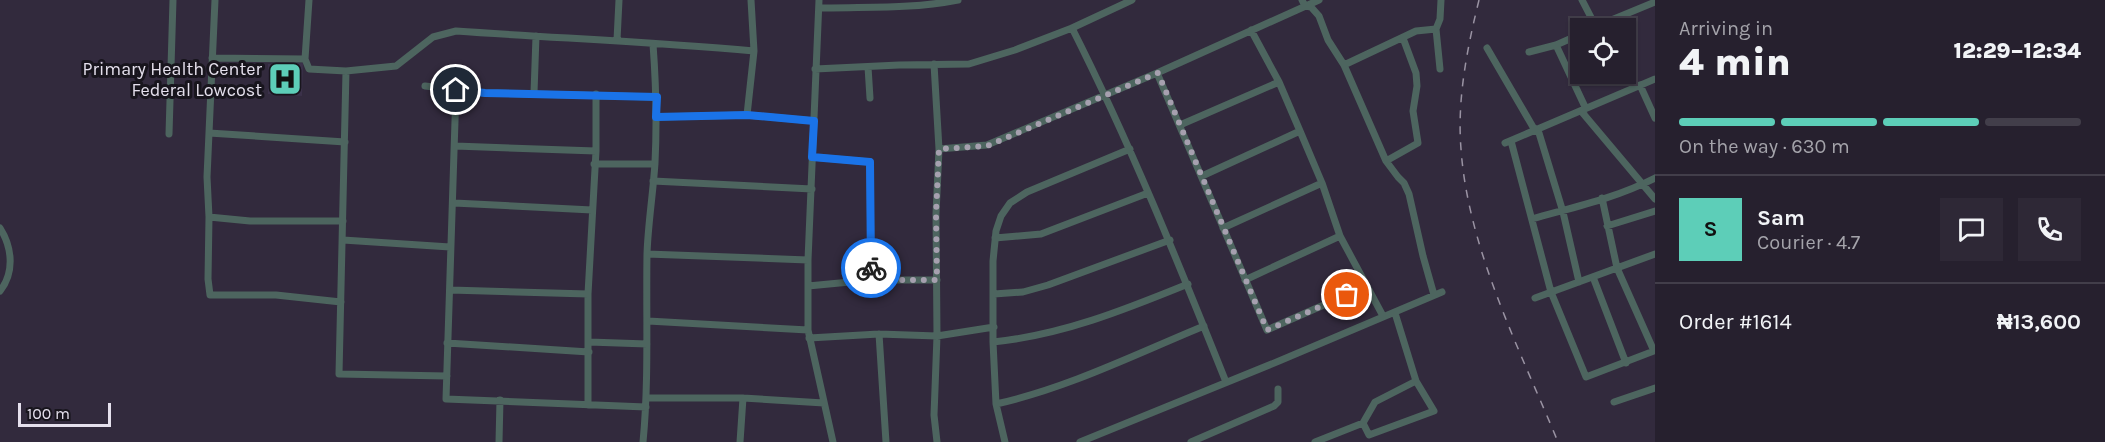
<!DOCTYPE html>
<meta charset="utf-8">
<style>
:root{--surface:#26202e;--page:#2e2836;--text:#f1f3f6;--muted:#a4a3aa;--line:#423e4a;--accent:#5dceb8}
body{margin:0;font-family:Karla,sans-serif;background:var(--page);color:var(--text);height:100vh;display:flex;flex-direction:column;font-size:22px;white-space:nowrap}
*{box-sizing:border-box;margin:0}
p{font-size:20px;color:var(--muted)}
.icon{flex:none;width:33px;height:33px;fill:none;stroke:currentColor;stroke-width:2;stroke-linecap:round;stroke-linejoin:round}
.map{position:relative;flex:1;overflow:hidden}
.details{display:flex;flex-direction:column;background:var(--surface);width:450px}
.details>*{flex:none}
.tools{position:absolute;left:1570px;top:18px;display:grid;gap:12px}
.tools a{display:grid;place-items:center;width:66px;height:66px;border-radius:0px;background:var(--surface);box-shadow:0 2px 4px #0004,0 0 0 2px var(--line);font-size:30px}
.scale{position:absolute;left:18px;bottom:15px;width:93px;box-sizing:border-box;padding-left:6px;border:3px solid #e5e0ed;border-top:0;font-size:16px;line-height:21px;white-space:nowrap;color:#e5e0ed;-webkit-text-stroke:4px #18151d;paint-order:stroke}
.pin{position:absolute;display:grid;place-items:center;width:51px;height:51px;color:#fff;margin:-26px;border:3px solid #fff;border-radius:50%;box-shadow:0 2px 6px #0007}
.courier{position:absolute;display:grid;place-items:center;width:60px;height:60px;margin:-30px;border:4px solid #1a73e8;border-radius:50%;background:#fff;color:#222;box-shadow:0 2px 8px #0007}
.head em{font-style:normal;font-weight:800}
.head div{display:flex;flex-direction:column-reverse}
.head{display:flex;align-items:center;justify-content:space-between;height:102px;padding:0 24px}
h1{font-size:39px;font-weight:800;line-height:45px}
.bar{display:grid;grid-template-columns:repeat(4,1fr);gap:9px 6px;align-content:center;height:72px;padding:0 24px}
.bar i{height:8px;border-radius:4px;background:var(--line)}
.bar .active{background:var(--accent)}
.bar p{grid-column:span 4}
.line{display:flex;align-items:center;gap:15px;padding:0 24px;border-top:2px solid var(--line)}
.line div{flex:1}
.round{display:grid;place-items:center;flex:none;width:63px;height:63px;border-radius:0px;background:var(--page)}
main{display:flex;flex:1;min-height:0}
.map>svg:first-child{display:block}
</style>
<main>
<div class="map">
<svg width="1655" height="442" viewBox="0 0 1655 442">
<rect width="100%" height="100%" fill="#322a3d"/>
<path fill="#3b314a" d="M303,63L302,96L268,94V64Z"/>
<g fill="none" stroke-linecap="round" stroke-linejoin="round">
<path stroke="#4d655f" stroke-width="7" d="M215,0L207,177L209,217L250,221H343
M309,0L305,59L309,69L346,71L396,66L433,37L456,31C555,38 654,42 754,51
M819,0L808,260V330L833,442
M1302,0L1305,6L1311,7L1319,16L1328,40L1344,65L1386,161L1398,177L1404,183L1409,194L1423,256L1434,295
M1582,0L1596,27
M819,8C865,7 913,9 958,0
M1072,28C1130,143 1178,262 1226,382
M1592,28L1655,2
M1251,30L1279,82L1300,131L1322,183L1340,236L1383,316
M617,40L619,0
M1556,45L1586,109
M1487,48L1533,127L1539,133L1563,212L1579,282
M1529,52L1556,45L1581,34
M212,58L305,59
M934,64L939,149L936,214L937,336L934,415L937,442
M1344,65L1416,31L1436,29
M868,67L870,98
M815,69L899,65L969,64L1015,50L1072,28L1132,0
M1440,69L1436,29L1440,19L1441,0
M346,71L339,374L447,376
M1157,73L1267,330L1367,286
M1640,85L1655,118
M425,86L485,93L657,97
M456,90L446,399L646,407
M534,93L536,36
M1581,111L1655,199
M747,115L754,51L751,0
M656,117L747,115L814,121
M1180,125L1279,82
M209,133L345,142
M169,134L173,0
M1511,141L1551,292L1586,377L1654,351L1617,268L1602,198
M1505,143L1655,79
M455,146L596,151
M939,149L987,145L1157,73L1319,0
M812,157L870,162L871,280
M1386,161L1418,143L1413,111L1417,86L1416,73L1403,38
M594,164H655
M1202,176L1300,131
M653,181L812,189
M454,203L592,210
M209,217L208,279L210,295H276L341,302
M1532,219C1574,207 1616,198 1655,178
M1607,226L1655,211
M0,228C12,247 15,272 0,291
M1223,228L1322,183
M995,238L1041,234L1148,193
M343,240L450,247
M647,254L808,260
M1593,277L1626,363
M1245,280L1340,236
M808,286L871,280H937
M450,290L588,294
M994,294L1023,292L1048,285L1170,240
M1535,298L1655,254
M648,321L808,330
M879,334L886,442
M809,338L879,334L937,336L994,327
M589,342L647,344
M993,342C1062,335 1124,310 1188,284
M447,343L589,352
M646,398H743L824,403
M1614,402L1655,388
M996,404C1068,388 1136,354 1204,326
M588,405V294L596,151V94
M1363,423L1369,435L1434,411L1416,381L1395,313
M499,442L500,400
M643,442C649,380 646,317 647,254C648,224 653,194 655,163C657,123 656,84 653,44
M740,442L743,398
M1005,442L996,404L993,342V261L996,231L1001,216L1010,203L1027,192L1130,149
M1080,442L1279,361L1442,292
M1191,442L1274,406L1278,402V389
M1315,442L1363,423L1375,402L1416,381"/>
<path stroke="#9a93a3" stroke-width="1.5" stroke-dasharray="8 8" stroke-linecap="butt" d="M1479,0C1467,49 1457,99 1461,149C1468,249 1520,350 1558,442"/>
</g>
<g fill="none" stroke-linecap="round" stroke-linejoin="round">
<path stroke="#a6a0af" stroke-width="6" stroke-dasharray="0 10.8" d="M871,268V280H937L936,214L939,149L987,146L1158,73L1267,330L1347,295"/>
<path stroke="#1a73e8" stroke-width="8" d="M456,90L485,93L657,97L656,117L747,115L814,121L812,157L870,162L871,268"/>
</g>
<defs>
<symbol id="hospital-square" viewBox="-11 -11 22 22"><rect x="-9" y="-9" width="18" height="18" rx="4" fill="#5dceb8" stroke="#18151d"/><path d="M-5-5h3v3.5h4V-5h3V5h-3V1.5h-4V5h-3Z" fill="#111"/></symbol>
</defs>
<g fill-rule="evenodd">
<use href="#hospital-square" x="266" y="60" width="38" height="38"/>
</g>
<g text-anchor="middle" stroke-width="6" stroke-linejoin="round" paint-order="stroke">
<g font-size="18" fill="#e5e0ed" stroke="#18151d" text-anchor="end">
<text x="262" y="75">Primary Health Center<tspan x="262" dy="21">Federal Lowcost</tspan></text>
</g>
</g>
</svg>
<div class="tools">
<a><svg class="icon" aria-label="locate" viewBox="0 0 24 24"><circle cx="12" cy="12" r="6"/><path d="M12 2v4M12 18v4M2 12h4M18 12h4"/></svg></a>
</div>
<div class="scale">100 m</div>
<div class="pin" style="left:1347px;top:295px;background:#ea580c"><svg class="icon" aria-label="bag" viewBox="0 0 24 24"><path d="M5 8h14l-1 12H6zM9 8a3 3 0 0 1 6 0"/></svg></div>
<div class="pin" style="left:456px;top:90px;background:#1f2937"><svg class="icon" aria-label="home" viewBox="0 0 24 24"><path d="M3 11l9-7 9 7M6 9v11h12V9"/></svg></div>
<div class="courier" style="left:871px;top:268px"><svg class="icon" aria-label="bike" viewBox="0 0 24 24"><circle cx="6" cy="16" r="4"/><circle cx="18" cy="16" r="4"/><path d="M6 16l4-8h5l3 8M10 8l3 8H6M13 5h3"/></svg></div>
</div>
<section class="details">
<div class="head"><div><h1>4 min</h1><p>Arriving in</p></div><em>12:29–12:34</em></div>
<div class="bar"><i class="active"></i><i class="active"></i><i class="active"></i><i></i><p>On the way · 630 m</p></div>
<div class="line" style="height:108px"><b class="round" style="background:var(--accent);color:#111">S</b><div><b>Sam</b><p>Courier · 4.7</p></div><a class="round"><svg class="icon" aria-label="chat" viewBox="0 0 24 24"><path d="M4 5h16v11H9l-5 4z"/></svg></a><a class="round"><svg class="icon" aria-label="phone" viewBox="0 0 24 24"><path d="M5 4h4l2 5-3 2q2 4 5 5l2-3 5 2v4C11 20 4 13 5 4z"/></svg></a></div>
<div class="line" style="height:78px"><div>Order #1614</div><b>₦13,600</b></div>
</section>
</main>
